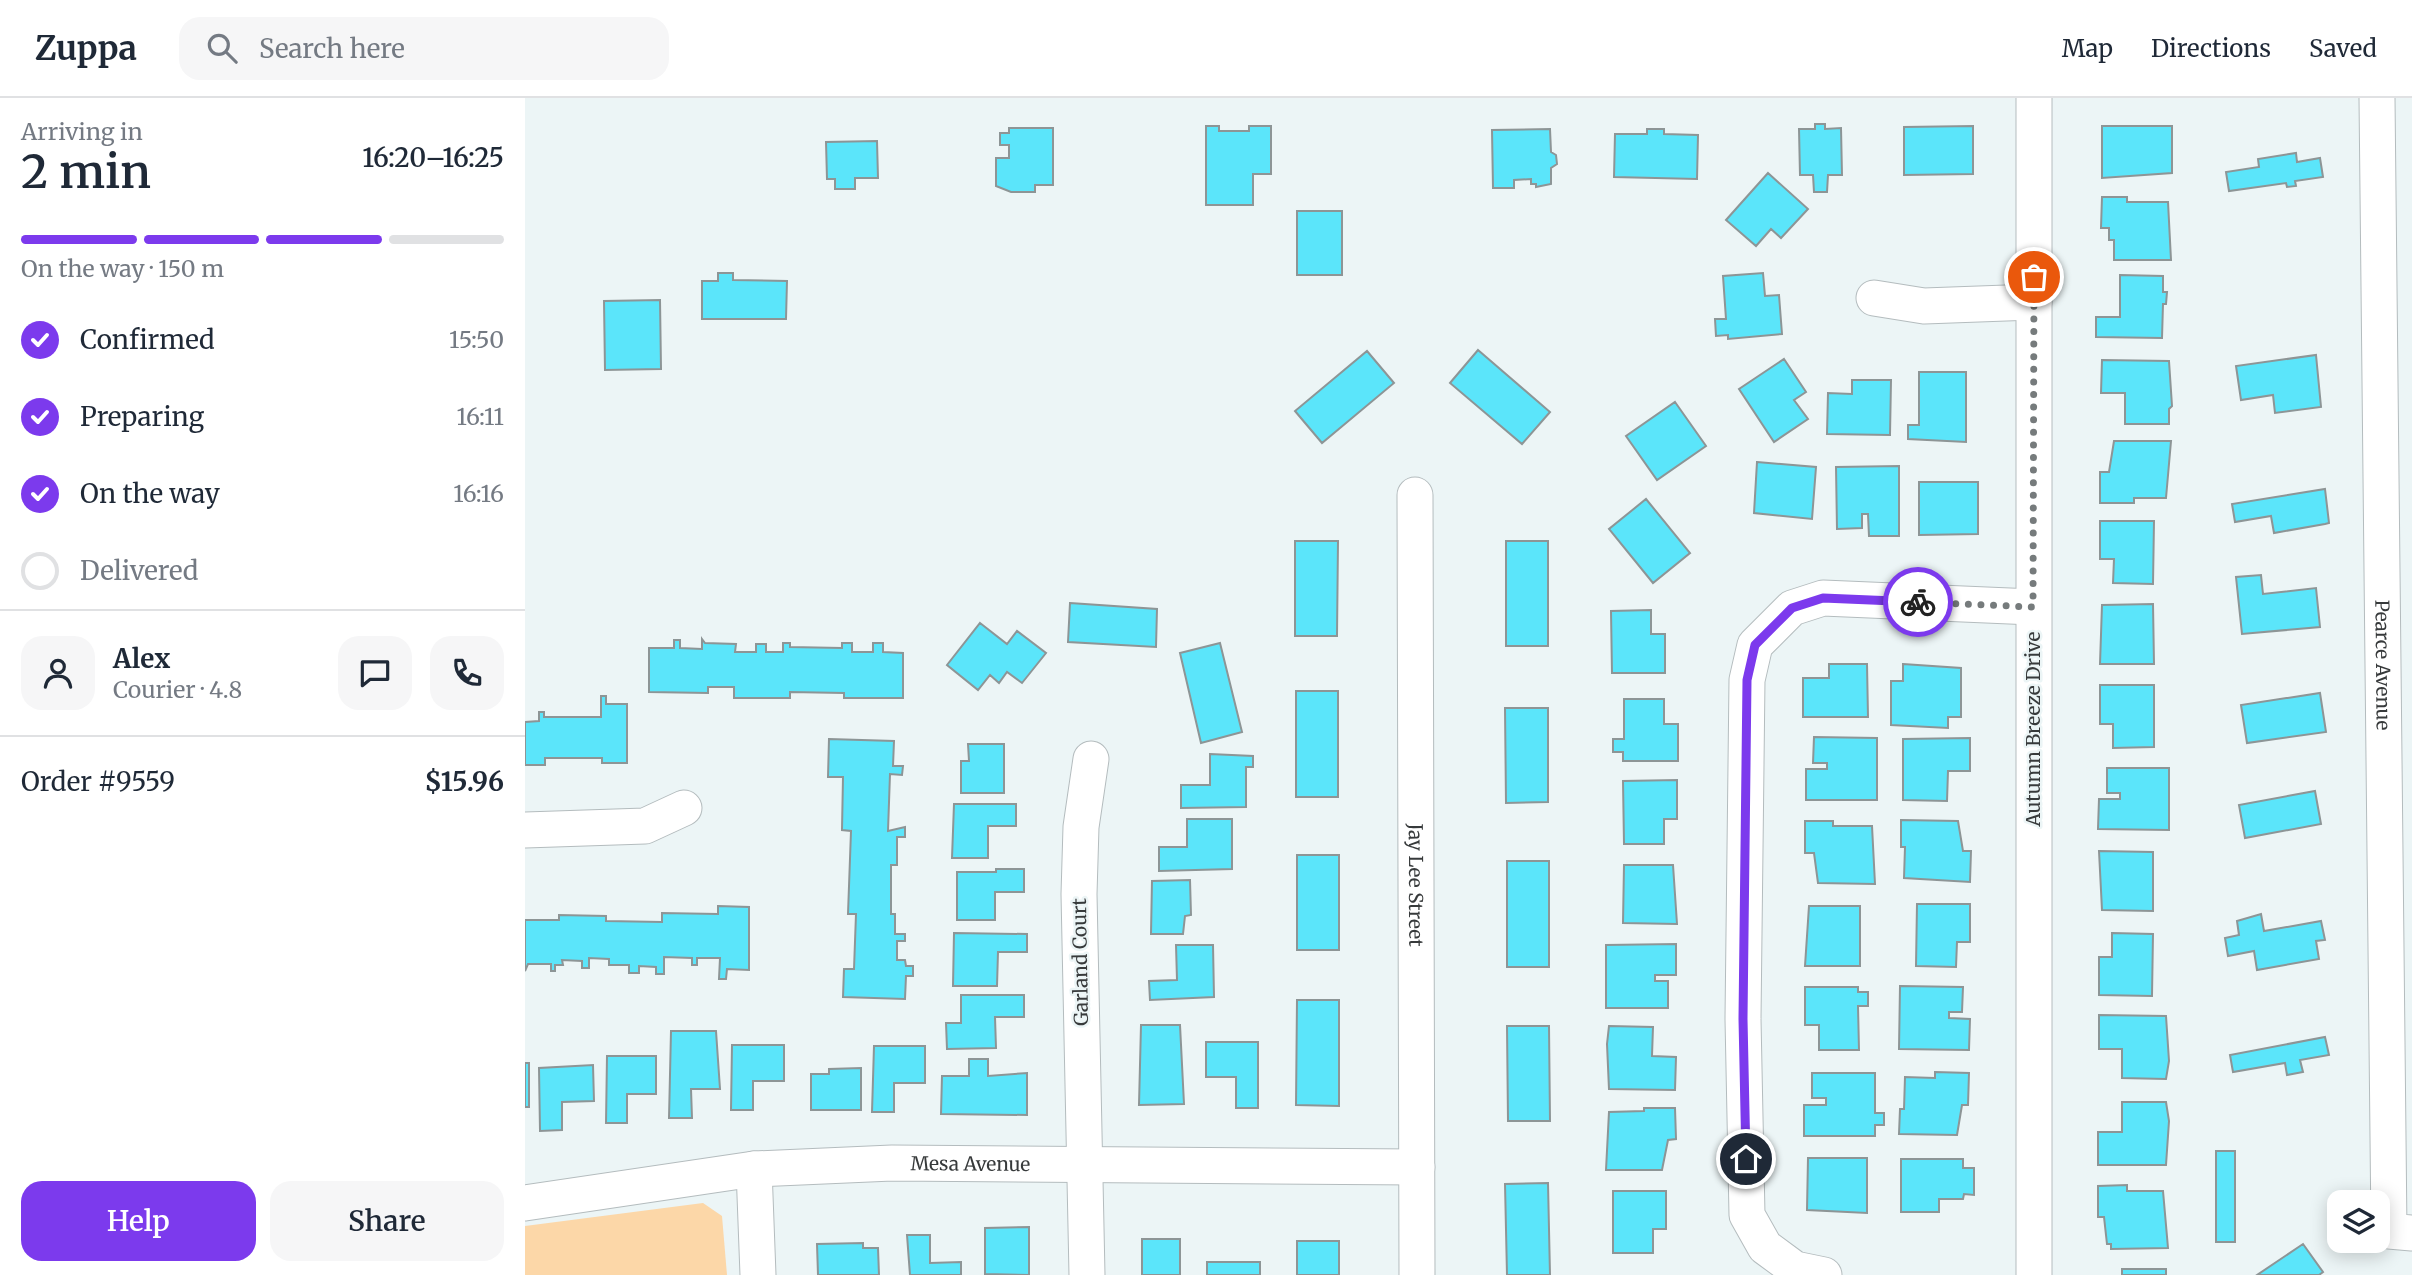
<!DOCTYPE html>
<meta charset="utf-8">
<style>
:root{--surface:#fff;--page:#f6f6f7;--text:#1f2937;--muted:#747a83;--line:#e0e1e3;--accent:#7c3aed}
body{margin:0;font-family:Merriweather,serif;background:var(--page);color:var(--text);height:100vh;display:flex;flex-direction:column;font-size:26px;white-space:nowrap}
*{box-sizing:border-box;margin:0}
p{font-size:23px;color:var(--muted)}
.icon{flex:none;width:38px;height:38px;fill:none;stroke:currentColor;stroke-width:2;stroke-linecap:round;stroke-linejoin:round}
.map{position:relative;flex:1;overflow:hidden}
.sheet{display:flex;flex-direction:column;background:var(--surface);width:525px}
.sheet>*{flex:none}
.controls{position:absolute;left:1802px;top:1092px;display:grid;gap:14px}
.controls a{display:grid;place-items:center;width:63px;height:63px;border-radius:14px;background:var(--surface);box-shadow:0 4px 18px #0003;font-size:35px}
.pin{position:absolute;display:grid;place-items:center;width:60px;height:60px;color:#fff;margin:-30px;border:4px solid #fff;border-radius:50%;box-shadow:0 2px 7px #0007}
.courier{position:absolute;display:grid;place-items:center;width:70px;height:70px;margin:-35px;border:5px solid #7c3aed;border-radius:50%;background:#fff;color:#222;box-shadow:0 2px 9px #0007}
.summary em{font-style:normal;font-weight:600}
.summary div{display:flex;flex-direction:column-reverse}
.summary{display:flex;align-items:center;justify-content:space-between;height:119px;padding:0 21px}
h1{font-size:46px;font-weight:600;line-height:52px}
.bar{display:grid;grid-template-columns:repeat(4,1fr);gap:10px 7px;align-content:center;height:84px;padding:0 21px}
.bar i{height:9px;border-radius:5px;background:var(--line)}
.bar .current{background:var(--accent)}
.bar p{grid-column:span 4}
.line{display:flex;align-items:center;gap:18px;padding:0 21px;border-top:2px solid var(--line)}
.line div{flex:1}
.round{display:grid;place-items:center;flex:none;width:74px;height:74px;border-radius:21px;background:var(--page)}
ol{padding:0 21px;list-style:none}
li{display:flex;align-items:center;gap:21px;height:77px}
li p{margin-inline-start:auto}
li .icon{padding:7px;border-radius:50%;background:var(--accent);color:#fff;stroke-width:4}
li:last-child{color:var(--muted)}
li i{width:38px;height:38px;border:4px solid var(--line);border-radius:50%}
.action{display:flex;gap:14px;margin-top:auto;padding:14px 21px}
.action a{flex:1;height:80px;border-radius:21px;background:var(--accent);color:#fff;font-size:28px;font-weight:600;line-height:80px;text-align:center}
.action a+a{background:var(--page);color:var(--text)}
header{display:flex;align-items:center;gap:42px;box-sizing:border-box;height:98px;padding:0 35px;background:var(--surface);border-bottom:2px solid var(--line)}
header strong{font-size:33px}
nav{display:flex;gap:38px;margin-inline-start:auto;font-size:24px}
.search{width:490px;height:63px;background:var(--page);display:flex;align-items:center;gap:18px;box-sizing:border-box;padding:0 24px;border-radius:21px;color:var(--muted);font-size:26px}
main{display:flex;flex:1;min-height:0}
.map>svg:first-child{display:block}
</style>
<header>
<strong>Zuppa</strong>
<div class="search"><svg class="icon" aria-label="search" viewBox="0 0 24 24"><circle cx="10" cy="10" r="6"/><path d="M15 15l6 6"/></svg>Search here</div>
<nav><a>Map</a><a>Directions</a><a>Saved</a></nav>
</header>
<main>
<section class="sheet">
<div class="summary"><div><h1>2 min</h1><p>Arriving in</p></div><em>16:20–16:25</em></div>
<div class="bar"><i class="current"></i><i class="current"></i><i class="current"></i><i></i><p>On the way · 150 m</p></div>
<ol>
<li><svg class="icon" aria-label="check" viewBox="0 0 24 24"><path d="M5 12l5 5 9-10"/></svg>Confirmed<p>15:50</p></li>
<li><svg class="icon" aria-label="check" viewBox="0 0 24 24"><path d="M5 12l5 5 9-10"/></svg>Preparing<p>16:11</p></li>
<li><svg class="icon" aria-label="check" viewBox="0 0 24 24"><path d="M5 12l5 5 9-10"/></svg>On the way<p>16:16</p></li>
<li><i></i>Delivered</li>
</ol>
<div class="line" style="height:126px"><a class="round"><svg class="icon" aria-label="person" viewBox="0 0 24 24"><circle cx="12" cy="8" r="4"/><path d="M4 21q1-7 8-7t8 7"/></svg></a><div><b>Alex</b><p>Courier · 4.8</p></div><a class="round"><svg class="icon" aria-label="chat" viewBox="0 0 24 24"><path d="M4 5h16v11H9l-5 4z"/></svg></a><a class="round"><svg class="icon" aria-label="phone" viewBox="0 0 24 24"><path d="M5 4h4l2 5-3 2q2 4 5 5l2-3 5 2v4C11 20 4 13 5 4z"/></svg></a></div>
<div class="line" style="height:91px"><div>Order #9559</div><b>$15.96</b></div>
<div class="action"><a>Help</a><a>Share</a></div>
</section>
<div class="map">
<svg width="1887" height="1177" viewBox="0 0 1887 1177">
<rect width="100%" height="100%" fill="#ecf5f6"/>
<path fill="#fcd7a8" d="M178,1105L197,1118L202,1177H0V1128Z"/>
<path fill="#5be5fa" stroke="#8d9596" stroke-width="2" d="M1290,26H1300V31L1316,30L1317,77H1303L1302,94H1289L1288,77H1275L1274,31H1290Z
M681,28H694V33H724V28H746V76H728V107H681Z
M1448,28V76L1379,77V29Z
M1577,28H1647V75L1577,80Z
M484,30H528V87H510V94H486L471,88V60H484V47H475V35H484Z
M1025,31L1026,54L1031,57L1032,66L1026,70V86L1011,89V86H1006V81L989,82V90H968L967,32Z
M1122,31H1139V36L1173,37L1172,81L1089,79L1090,36H1122Z
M352,43L353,80H330V91H310V81H302L301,44Z
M1771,55L1772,64L1795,60L1798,79L1770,83L1771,88L1762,89L1761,85L1704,93L1701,74L1734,69L1733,61Z
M1243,75L1283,111L1256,140L1246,131L1231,148L1201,122Z
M1577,99H1602V104H1643L1646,162H1589V142H1584V130H1576Z
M772,113H817V177H772Z
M193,175H208V182L262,183L261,221H177V183H193Z
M1238,175L1240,198L1254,197L1257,236L1203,241V237L1191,238L1190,221H1201L1198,178Z
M1595,177L1638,178V194H1642L1641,206H1638L1637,240L1571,239V219H1595Z
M135,202L136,271L80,272L79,203Z
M953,252L1025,314L997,346L925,285Z
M842,253L869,285L797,345L770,313Z
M1791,257L1796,309L1750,315L1748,297L1716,302L1711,268Z
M1259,261L1281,294L1269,302L1283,321L1249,344L1214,291Z
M1577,262L1644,263L1647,308L1644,311V326H1600V295H1576Z
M1394,274H1441V344L1383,341V327H1394Z
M1327,282H1366L1365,337L1302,336L1303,295L1327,296Z
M1150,304L1181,348L1132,382L1101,338Z
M1589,343H1646L1641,400H1609V405H1575V374H1584Z
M1232,364L1291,369L1287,421L1229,415Z
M1374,368V438H1344L1343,416H1337V430L1312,431L1311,369Z
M1394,384H1453V436L1394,437Z
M1800,391L1804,425L1800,426L1749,435L1746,418L1710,424L1707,406Z
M1121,401L1165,455L1128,485L1084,431Z
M1575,423H1629L1628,486L1588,485L1589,461H1575Z
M770,443H813L812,538H770Z
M981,443H1023V548H981Z
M1736,477L1738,496L1791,490L1795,529L1717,536L1711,479Z
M545,505L632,511L631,549L543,544Z
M1628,506L1629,566H1575L1577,507Z
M1126,512V536H1140V575H1087L1086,513Z
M455,525L482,546L492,533L521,555L497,585L482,574L474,585L465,577L453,592L422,567Z
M177,541L180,545L211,546L210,554H231V546H241V554H258V545H265V549L317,550V545H327V554H348V545H358V554L378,555V600H319V595L265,594V600H209V589H183V595L124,594V550H149V542H155V550L177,551Z
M695,545L717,634L676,645L655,555Z
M1304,566H1342L1343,619H1278V580H1304Z
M1378,566L1436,570V619H1423V630L1366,627V583H1378Z
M1575,587H1629V649L1588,650V626H1575Z
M771,593H813V699H771Z
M1795,595L1801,634L1722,645L1716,607Z
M76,598H81V606H102V665H77V660H20V667H0V624L14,623V614H19V619H76Z
M1099,601H1139V626H1153V663H1098V654H1088V641H1099Z
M980,610H1023V704L981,705Z
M1289,639L1352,640V702H1281V671H1302V665H1288Z
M1445,640V673H1423L1422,703L1378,702V641Z
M304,641L369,643L368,668H378L377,677L365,676L363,733L380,729V739H372V767H366V816H370V836H380V843H372V862H380L381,868H388V878H381L380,901L318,899L319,871H329L331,816H323L326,733L317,732L318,679H303Z
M443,646H479V695H436V663H444Z
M685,656L728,658V669H721V709L656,710V687H685Z
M1582,670H1644V732L1573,731L1574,701H1595V695H1582Z
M1152,682V721H1139V746H1099L1098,683Z
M1790,693L1796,726L1720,740L1714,707Z
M429,706H491V728H463V760H427Z
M662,721H707V771L634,773V749H662Z
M1376,722L1433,723L1438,753H1446L1445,784L1379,780L1380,749H1376Z
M1280,723H1308V728H1347L1350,786L1293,785L1289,755H1280Z
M1574,753L1628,754V813L1577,812Z
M772,757H814V852H772Z
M982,763H1024V869H982Z
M1099,767H1148L1152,826L1098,825Z
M471,771H499V794H470V822H432V774H471Z
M665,782L666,817L660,818L658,836H626L627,783Z
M1392,806H1445V844H1432L1431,869L1391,868Z
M193,808L224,809V872L202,871L201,881H194L195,860H172V867H167V860L139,859V876H131V869L114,868V875H104V867H84V861L64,860V870H57V863L37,862L38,867H30V873H26V866H3L0,873V822H34V817L81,818V823L137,824V815L193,816Z
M1284,808H1335V868H1280Z
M1736,816L1739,833L1796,823L1800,842L1791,843L1794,861L1732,872L1729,853L1703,858L1700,840L1714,837L1712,823Z
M429,835L502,836V854H473L472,888H428Z
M1587,835L1628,836L1627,898L1574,897V859H1587Z
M1151,846V877H1130V883H1143V910H1081V847Z
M651,847H688L689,899L625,902L624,883L652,882Z
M1375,888L1438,889L1437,914H1424V920L1445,921L1444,952L1374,951Z
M1280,889H1333V894H1343V908H1333L1334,952H1294V927H1280Z
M436,897H499V919H470L471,950L422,951L421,925H436Z
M772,902H814V1008L771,1007Z
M1574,917L1641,918L1644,963L1641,981L1597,980V951H1574Z
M616,927H655L659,1006L614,1007Z
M982,928H1024L1025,1023H983Z
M1084,928L1128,929L1127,958L1151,959L1150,992L1084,991L1082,946Z
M146,933H191L195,991H166L167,1020H144Z
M1800,939L1804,957L1775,962L1778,974L1762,977L1760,965L1708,974L1705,957Z
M681,944H733V1010H711V979H681Z
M207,947H259V983H228V1012H206Z
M349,948H400V985H369V1014H347Z
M82,958H131V996H102V1025H81Z
M444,961H463V978L502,975V1017L416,1016L417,978H444Z
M0,965H4V1009H0Z
M68,967L69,1003L37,1004V1032L15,1033L14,970Z
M336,970V1012H286V976H304V971Z
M1410,974L1444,975L1443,1007H1437L1432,1037L1374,1036L1375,1011H1379L1380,979L1410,980Z
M1287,975H1350V1015H1359V1027H1350V1038H1279V1007H1301V1000H1287Z
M1597,1004H1641L1644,1023L1641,1067H1573V1034H1597Z
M1119,1010H1150L1151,1041L1143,1042L1137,1072H1081L1084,1014L1119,1013Z
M1691,1053H1710V1144H1691Z
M1283,1060H1342V1115L1282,1112Z
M1376,1061H1438V1070H1449V1097L1439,1096L1438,1101H1414V1114H1376Z
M1023,1085L1025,1177H982L980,1086Z
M1602,1087V1093H1638L1643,1150L1586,1151V1146H1582L1579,1119H1573V1088Z
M1088,1093H1141V1131H1128V1155H1088Z
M504,1129V1177L460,1176V1130Z
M382,1137H405V1165L436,1164V1177H385Z
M617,1141H655V1177H617Z
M772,1143H814V1177H772Z
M338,1145V1150H353L354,1177H293L292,1146Z
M1778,1146L1798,1174L1794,1177H1732Z
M682,1164H735V1177H682Z
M1597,1171H1641V1177H1597Z"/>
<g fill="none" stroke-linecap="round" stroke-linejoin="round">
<defs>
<g id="minor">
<path d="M1509,0V1177"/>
<path id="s1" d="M1852,0L1864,1133L1887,1135"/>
<path d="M1349,200L1399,208L1509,204"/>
<path id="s2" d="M890,397L892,1177"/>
<path d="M0,732L120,728L159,710"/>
<path d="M229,1071L233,1177"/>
<path id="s3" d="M0,1105L229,1071L367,1065L892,1069"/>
<path d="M562,1177L554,796L556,729L566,661"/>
<path d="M1299,1177L1270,1171L1240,1149L1222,1117L1218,921L1222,582L1230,547L1267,510L1298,500L1508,509"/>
</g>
</defs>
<use href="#minor" stroke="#b4bcbe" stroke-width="37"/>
<use href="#minor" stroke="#fff" stroke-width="35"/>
</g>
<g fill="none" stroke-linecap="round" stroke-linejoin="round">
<path stroke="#767b7c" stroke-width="7" stroke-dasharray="0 12.6" d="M1393,504L1508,509L1509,179"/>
<path stroke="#7c3aed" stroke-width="9" d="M1221,1061L1218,921L1222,582L1230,547L1267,510L1298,500L1393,504"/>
</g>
<g text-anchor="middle" stroke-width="5" stroke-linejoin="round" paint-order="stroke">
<g font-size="19" fill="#373a3b" stroke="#ecf5f6">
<text dy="7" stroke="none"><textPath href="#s1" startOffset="567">Pearce Avenue</textPath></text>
<text transform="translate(1508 631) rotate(-90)" y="7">Autumn Breeze Drive</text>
<text dy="7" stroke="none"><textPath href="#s2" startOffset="390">Jay Lee Street</textPath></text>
<text transform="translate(555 864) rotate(-91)" y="7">Garland Court</text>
<text dy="7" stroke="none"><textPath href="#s3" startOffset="448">Mesa Avenue</textPath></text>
</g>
</g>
</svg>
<div class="controls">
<a><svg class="icon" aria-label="layers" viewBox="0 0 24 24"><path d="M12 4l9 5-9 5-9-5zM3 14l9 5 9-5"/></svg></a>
</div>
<div class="pin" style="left:1509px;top:179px;background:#ea580c"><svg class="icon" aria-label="bag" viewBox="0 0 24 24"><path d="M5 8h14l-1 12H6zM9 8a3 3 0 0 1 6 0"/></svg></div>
<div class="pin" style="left:1221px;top:1061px;background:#1f2937"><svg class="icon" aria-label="home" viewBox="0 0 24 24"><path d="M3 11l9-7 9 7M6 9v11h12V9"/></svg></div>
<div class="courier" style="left:1393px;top:504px"><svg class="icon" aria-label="bike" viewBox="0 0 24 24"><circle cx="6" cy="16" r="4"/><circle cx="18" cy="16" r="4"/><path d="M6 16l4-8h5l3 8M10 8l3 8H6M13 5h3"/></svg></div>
</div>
</main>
